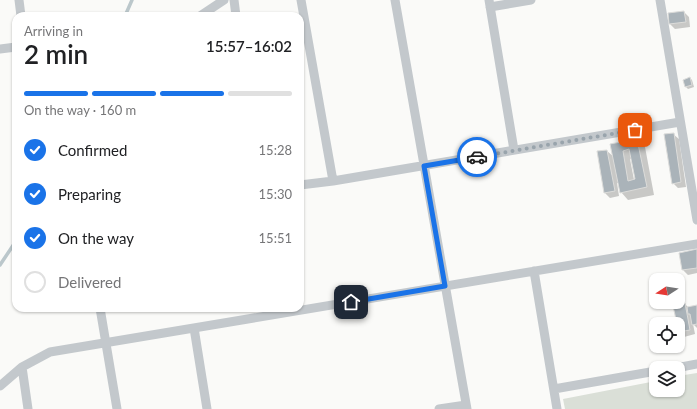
<!DOCTYPE html>
<meta charset="utf-8">
<style>
:root{--surface:#fff;--page:#f2f2f2;--text:#202124;--muted:#757577;--line:#e0e0e0;--accent:#1a73e8}
body{margin:0;font-family:Lato,sans-serif;background:var(--page);color:var(--text);height:100vh;display:flex;flex-direction:column;font-size:15px;white-space:nowrap}
*{box-sizing:border-box;margin:0}
p{font-size:13px;color:var(--muted)}
.icon{flex:none;width:22px;height:22px;fill:none;stroke:currentColor;stroke-width:2;stroke-linecap:round;stroke-linejoin:round}
.map{position:relative;flex:1;overflow:hidden}
.panel{position:absolute;left:12px;top:12px;width:292px;height:300px;display:flex;flex-direction:column;background:var(--surface);border-radius:12px;box-shadow:0 1px 3px #0004}
.panel>*{flex:none}
.needle{width:26px;rotate:258deg}
.tools{position:absolute;left:649px;top:273px;display:grid;gap:8px}
.tools a{display:grid;place-items:center;width:36px;height:36px;border-radius:8px;background:var(--surface);box-shadow:0 1px 3px #0004;font-size:20px}
.pin{position:absolute;display:grid;place-items:center;width:34px;height:34px;color:#fff;margin:-17px;border-radius:8px;box-shadow:0 2px 6px #0006}
.courier{position:absolute;display:grid;place-items:center;width:40px;height:40px;margin:-20px;border:3px solid #1a73e8;border-radius:50%;background:#fff;color:#222;box-shadow:0 1px 5px #0007}
.overview em{font-style:normal;font-weight:600}
.overview div{display:flex;flex-direction:column-reverse}
.overview{display:flex;align-items:center;justify-content:space-between;height:68px;padding:0 12px}
h1{font-size:26px;font-weight:600;line-height:30px}
.bar{display:grid;grid-template-columns:repeat(4,1fr);gap:6px 4px;align-content:center;height:48px;padding:0 12px}
.bar i{height:5px;border-radius:3px;background:var(--line)}
.bar .active{background:var(--accent)}
.bar p{grid-column:span 4}
ol{padding:0 12px;list-style:none}
li{display:flex;align-items:center;gap:12px;height:44px}
li p{margin-inline-start:auto}
li .icon{padding:4px;border-radius:50%;background:var(--accent);color:#fff;stroke-width:4}
li:last-child{color:var(--muted)}
li i{width:22px;height:22px;border:2px solid var(--line);border-radius:50%}
.map>svg:first-child{display:block}
</style>
<div class="map">
<svg width="697" height="409" viewBox="0 0 697 409">
<rect width="100%" height="100%" fill="#fafaf8"/>
<path fill="#dadfd7" d="M697,373V409H565L563,399L656,381V390H678V376Z"/>
<path fill="#0003" fill-rule="evenodd" d="M684,12L689,17L690,27L675,29L670,24L669,14Z
M690,78L692,80L694,87L688,89L686,87L684,80Z
M673,134L679,139L686,187L678,188L673,183Z
M637,140L645,147L654,195L628,200L621,192L619,183H617L619,196L610,198L605,193L607,151L614,157ZM632,158L636,180H634L630,159Z
M697,250V273L688,275L683,270Z
M685,304L688,307L697,306V328L693,324L695,334L684,337L679,331L674,307Z"/>
<g fill="none" stroke-linecap="round" stroke-linejoin="round">
<path stroke="#bbc7cb" stroke-width="3.5" d="M125,16L132,0
M0,265L16,241"/>
</g>
<path fill="#aab3b9" stroke="#dcdcda" fill-rule="evenodd" d="M684,11L686,22L669,24L668,13Z
M690,77L692,85L685,87L683,80Z
M674,133L681,182L672,184L664,134Z
M637,139L647,187L620,193L610,144ZM629,149L635,179L628,181L623,151Z
M607,150L615,191L604,193L597,151Z
M697,249V268L682,270L679,253Z
M685,303L690,330L678,332V324H677L673,306Z
M697,305V324L692,325L690,314H688L687,307Z"/>
<g fill="none" stroke-linecap="round" stroke-linejoin="round">
<path stroke="#c3c8cc" stroke-width="9" d="M19,0L21,16
M234,0L236,16
M301,0L333,181
M395,0L467,409
M489,0L514,150
M660,0L697,220
M490,7L531,0
M200,16L224,0
M0,49L16,47
M300,185L333,181L680,122
M534,271L557,409
M100,308L117,409
M194,328L207,409
M22,367L28,409
M676,368L697,364
M0,386L22,367L50,352L697,244
M554,389L656,371
M439,409L466,405"/>
</g>
<g fill="none" stroke-linecap="round" stroke-linejoin="round">
<path stroke="#99a4ac" stroke-width="4" stroke-dasharray="0 7.2" d="M477,157L635,130"/>
<path stroke="#1a73e8" stroke-width="5" d="M351,302L445,286L424,166L477,157"/>
</g>
</svg>
<div class="tools">
<a><svg class="needle" viewBox="-14 -14 28 28"><path d="M0-13l5 13h-10z" fill="#e53935"/><path d="M0 13l5-13h-10z" fill="#757577"/></svg></a>
<a><svg class="icon" aria-label="locate" viewBox="0 0 24 24"><circle cx="12" cy="12" r="6"/><path d="M12 2v4M12 18v4M2 12h4M18 12h4"/></svg></a>
<a><svg class="icon" aria-label="layers" viewBox="0 0 24 24"><path d="M12 4l9 5-9 5-9-5zM3 14l9 5 9-5"/></svg></a>
</div>
<div class="pin" style="left:635px;top:130px;background:#ea580c"><svg class="icon" aria-label="bag" viewBox="0 0 24 24"><path d="M5 8h14l-1 12H6zM9 8a3 3 0 0 1 6 0"/></svg></div>
<div class="pin" style="left:351px;top:302px;background:#1f2937"><svg class="icon" aria-label="home" viewBox="0 0 24 24"><path d="M3 11l9-7 9 7M6 9v11h12V9"/></svg></div>
<div class="courier" style="left:477px;top:157px"><svg class="icon" aria-label="car" viewBox="0 0 24 24"><path d="M5 17H2v-5l4-1 3-4h7l3 4 3 1v5h-3M9 17h6M6 11h13"/><circle cx="7" cy="17" r="2"/><circle cx="17" cy="17" r="2"/></svg></div>
<section class="panel">
<div class="overview"><div><h1>2 min</h1><p>Arriving in</p></div><em>15:57–16:02</em></div>
<div class="bar"><i class="active"></i><i class="active"></i><i class="active"></i><i></i><p>On the way · 160 m</p></div>
<ol>
<li><svg class="icon" aria-label="check" viewBox="0 0 24 24"><path d="M5 12l5 5 9-10"/></svg>Confirmed<p>15:28</p></li>
<li><svg class="icon" aria-label="check" viewBox="0 0 24 24"><path d="M5 12l5 5 9-10"/></svg>Preparing<p>15:30</p></li>
<li><svg class="icon" aria-label="check" viewBox="0 0 24 24"><path d="M5 12l5 5 9-10"/></svg>On the way<p>15:51</p></li>
<li><i></i>Delivered</li>
</ol>
</section>
</div>
